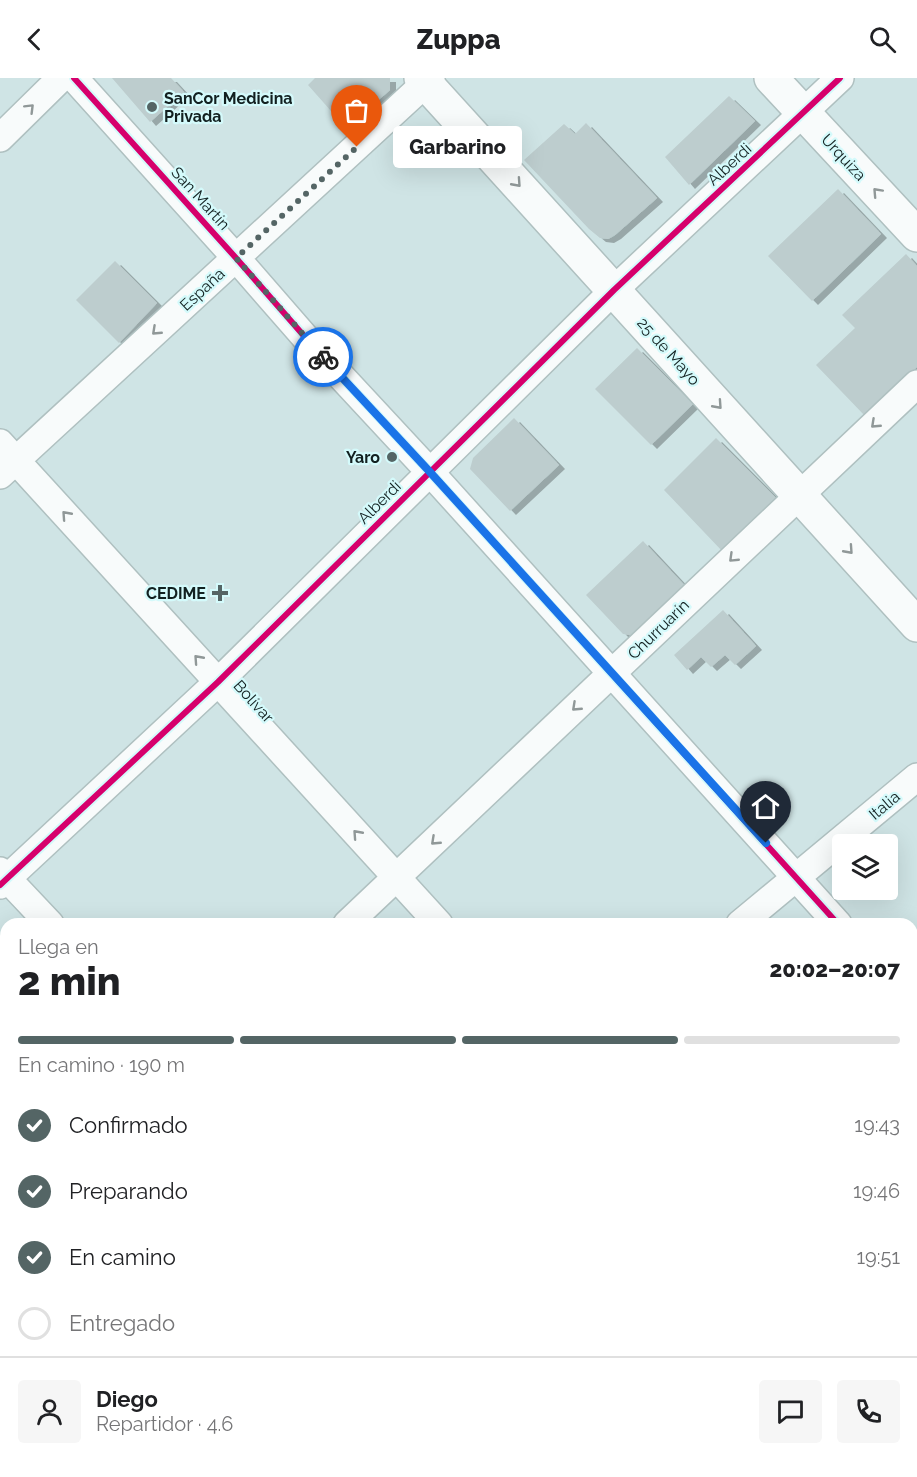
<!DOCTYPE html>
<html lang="es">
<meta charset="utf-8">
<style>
:root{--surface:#fff;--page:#f6f6f6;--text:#202124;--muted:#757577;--line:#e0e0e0;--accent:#546565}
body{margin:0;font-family:Raleway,sans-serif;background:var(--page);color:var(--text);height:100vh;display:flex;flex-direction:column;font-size:22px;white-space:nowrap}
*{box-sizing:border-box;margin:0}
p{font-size:20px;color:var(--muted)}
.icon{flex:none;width:33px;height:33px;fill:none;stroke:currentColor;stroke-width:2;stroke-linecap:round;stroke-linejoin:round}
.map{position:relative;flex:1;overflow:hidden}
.panel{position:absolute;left:0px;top:840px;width:918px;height:560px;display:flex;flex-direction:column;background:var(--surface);border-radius:18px 18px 0 0;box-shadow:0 6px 24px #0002}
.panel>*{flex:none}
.fabs{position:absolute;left:832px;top:756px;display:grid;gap:12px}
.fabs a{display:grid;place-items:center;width:66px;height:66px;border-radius:6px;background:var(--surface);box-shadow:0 6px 24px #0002;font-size:30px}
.pin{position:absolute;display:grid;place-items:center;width:51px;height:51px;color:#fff;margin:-62px -26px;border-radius:50% 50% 50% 0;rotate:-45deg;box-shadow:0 0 6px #0007}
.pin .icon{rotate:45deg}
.courier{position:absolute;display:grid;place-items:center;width:60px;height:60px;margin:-30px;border:4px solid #1a73e8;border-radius:50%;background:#fff;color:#222;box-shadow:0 2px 8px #0007}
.bubble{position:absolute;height:42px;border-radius:6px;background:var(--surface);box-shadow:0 6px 24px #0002;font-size:20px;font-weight:800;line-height:42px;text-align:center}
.summary em{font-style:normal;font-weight:800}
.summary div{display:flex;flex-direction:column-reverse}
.summary{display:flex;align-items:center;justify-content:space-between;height:102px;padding:0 18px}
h1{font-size:39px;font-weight:800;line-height:45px}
.bar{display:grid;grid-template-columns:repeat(4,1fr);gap:9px 6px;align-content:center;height:72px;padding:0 18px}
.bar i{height:8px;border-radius:4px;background:var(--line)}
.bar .on{background:var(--accent)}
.bar p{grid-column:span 4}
.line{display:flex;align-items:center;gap:15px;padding:0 18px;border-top:2px solid var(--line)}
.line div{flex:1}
.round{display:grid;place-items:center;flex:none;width:63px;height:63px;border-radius:6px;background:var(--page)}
ol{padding:0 18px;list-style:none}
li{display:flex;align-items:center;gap:18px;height:66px}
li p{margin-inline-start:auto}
li .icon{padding:6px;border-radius:50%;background:var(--accent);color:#fff;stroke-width:4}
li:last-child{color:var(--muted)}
li i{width:33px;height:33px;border:3px solid var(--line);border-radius:50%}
header{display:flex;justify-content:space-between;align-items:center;height:78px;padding:0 18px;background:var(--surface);font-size:27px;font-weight:800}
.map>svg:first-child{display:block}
</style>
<header><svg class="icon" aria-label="back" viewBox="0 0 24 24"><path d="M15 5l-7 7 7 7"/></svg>Zuppa<svg class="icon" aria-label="search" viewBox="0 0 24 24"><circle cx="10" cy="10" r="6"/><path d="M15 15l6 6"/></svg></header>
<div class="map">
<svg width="917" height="1399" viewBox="0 0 917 1399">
<defs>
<filter id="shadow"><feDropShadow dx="6" dy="4" stdDeviation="0" flood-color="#0004"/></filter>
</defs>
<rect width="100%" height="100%" fill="#cfe4e5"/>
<path fill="#bdcdce" filter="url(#shadow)" d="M112,0H171L184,14L150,44Z
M315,0H390V12L346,50L308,7Z
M729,18L755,43L689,107L665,79Z
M586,45L657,120L615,157L608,161L600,160L589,151L524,82L564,46L575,56Z
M838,111L881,156L812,223L768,178Z
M906,176L917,188V289L865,338L816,287L855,250L842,237Z
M115,183L157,225L119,265L76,222Z
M637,270L693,326L651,367L595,311Z
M514,340L559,387L510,433L470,391L473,380Z
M716,360L778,422L723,474L664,412Z
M643,463L687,510L636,558L623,556L586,517Z
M723,532L756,568L735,587L725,577L711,589L701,579L687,592L674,577Z
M0,991L6,997V1036L0,1042Z
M467,1394H500L493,1399H460Z"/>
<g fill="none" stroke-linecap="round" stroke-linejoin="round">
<defs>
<path id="minor" d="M74,0L236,180L311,266L429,393L838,846
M0,60L61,0
M0,365L439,846
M0,397L431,0
M0,793L50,846
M0,807L218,604L614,212L840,0
M347,846L917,306
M740,846L917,699
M912,927L917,933
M912,1070L917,1066
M0,1190L6,1197
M912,1364L917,1369
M190,1394L195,1399
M557,1394L562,1399
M76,1399L82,1394
M523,1399L530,1394"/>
<path id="tertiary" d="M421,0L917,547
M771,0L917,157"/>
</defs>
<use href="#minor" stroke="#afc0c0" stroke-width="30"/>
<use href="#tertiary" stroke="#afc0c0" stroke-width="36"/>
<use href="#minor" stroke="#f8fbfb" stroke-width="27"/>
<use href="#tertiary" stroke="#f8fbfb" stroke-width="33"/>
<defs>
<path id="cycleway" d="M74,0L236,180L311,266L429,393L838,846
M0,807L218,604L614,212L840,0"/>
</defs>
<use href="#cycleway" stroke="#d4fafb" stroke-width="10"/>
<use href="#cycleway" stroke="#d6006c" stroke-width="6"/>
</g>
<defs><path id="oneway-chevron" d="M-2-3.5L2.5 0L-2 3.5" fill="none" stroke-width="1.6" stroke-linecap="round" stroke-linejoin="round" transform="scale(1.5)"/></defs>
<g stroke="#909898">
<use href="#oneway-chevron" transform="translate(30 30) rotate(-45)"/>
<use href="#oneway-chevron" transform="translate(517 105) rotate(48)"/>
<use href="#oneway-chevron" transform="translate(877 114) rotate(-133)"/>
<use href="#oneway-chevron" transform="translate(156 253) rotate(137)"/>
<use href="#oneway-chevron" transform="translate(718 327) rotate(48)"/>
<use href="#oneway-chevron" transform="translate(875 346) rotate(137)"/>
<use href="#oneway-chevron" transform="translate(66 437) rotate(-132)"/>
<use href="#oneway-chevron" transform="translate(849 472) rotate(48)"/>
<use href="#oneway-chevron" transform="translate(733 480) rotate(136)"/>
<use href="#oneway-chevron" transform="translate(198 581) rotate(-132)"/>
<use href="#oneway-chevron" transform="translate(576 629) rotate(137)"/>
<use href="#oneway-chevron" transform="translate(357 756) rotate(-132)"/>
<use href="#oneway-chevron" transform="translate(435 763) rotate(137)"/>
</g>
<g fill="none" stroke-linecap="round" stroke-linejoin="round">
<path stroke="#546565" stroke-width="6" stroke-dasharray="0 10.8" d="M323,279L236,180L357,69"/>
<path stroke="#1a73e8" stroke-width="8" d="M323,279L429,393L766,765"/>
</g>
<g fill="#546565" stroke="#d4fafb" stroke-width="2">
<circle cx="152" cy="29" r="6"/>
<circle cx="392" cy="379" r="6"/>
<path d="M217 506h6v6h6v6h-6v6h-6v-6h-6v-6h6z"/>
</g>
<g text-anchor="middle" stroke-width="4.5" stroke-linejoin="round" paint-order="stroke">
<g font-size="16" font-weight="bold" fill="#122020" stroke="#d4fafb" text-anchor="end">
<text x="164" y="26" text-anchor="start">SanCor Medicina<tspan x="164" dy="18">Privada</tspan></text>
<text x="380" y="385">Yaro</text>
<text x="206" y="521">CEDIME</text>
</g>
<g font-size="16" fill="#122020" stroke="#d4fafb">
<text transform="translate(844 79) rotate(47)" y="6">Urquiza</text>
<text transform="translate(729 86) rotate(-43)" y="6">Alberdi</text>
<text transform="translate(201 120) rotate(48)" y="6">San Martín</text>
<text transform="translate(202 211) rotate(-43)" y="6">España</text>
<text transform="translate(669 273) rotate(48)" y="6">25 de Mayo</text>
<text transform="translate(379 424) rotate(-45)" y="6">Alberdi</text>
<text transform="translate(658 551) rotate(-44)" y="6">Churruarín</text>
<text transform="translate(254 623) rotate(48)" y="6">Bolívar</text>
<text transform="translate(884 727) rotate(-40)" y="6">Italia</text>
</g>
</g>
</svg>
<div class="fabs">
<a><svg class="icon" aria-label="layers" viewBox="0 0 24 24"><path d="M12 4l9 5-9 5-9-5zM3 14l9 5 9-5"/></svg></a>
</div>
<div class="pin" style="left:357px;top:69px;background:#ea580c"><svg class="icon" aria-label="bag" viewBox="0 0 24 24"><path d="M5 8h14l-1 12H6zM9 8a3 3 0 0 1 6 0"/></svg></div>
<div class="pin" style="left:766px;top:765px;background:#1f2937"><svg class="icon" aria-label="home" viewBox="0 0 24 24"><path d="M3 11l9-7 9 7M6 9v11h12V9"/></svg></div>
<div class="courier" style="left:323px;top:279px"><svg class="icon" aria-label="bike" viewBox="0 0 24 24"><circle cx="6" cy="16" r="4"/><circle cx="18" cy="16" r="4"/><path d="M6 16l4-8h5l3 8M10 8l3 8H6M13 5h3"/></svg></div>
<div class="bubble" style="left:393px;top:48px;width:129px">Garbarino</div>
<section class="panel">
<div class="summary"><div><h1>2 min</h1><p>Llega en</p></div><em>20:02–20:07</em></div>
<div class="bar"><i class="on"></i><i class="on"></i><i class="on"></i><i></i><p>En camino · 190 m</p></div>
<ol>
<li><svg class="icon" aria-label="check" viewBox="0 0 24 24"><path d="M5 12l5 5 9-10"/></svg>Confirmado<p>19:43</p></li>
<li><svg class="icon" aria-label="check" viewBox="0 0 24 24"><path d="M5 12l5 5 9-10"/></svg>Preparando<p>19:46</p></li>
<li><svg class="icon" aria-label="check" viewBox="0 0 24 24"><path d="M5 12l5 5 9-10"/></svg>En camino<p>19:51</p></li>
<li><i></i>Entregado</li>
</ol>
<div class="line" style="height:108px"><a class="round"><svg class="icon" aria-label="person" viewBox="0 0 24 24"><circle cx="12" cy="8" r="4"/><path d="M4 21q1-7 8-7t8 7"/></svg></a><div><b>Diego</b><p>Repartidor · 4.6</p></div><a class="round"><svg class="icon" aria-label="chat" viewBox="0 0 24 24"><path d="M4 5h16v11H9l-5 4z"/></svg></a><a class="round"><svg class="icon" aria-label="phone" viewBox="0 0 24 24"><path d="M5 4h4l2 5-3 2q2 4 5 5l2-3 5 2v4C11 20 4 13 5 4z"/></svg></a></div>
</section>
</div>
